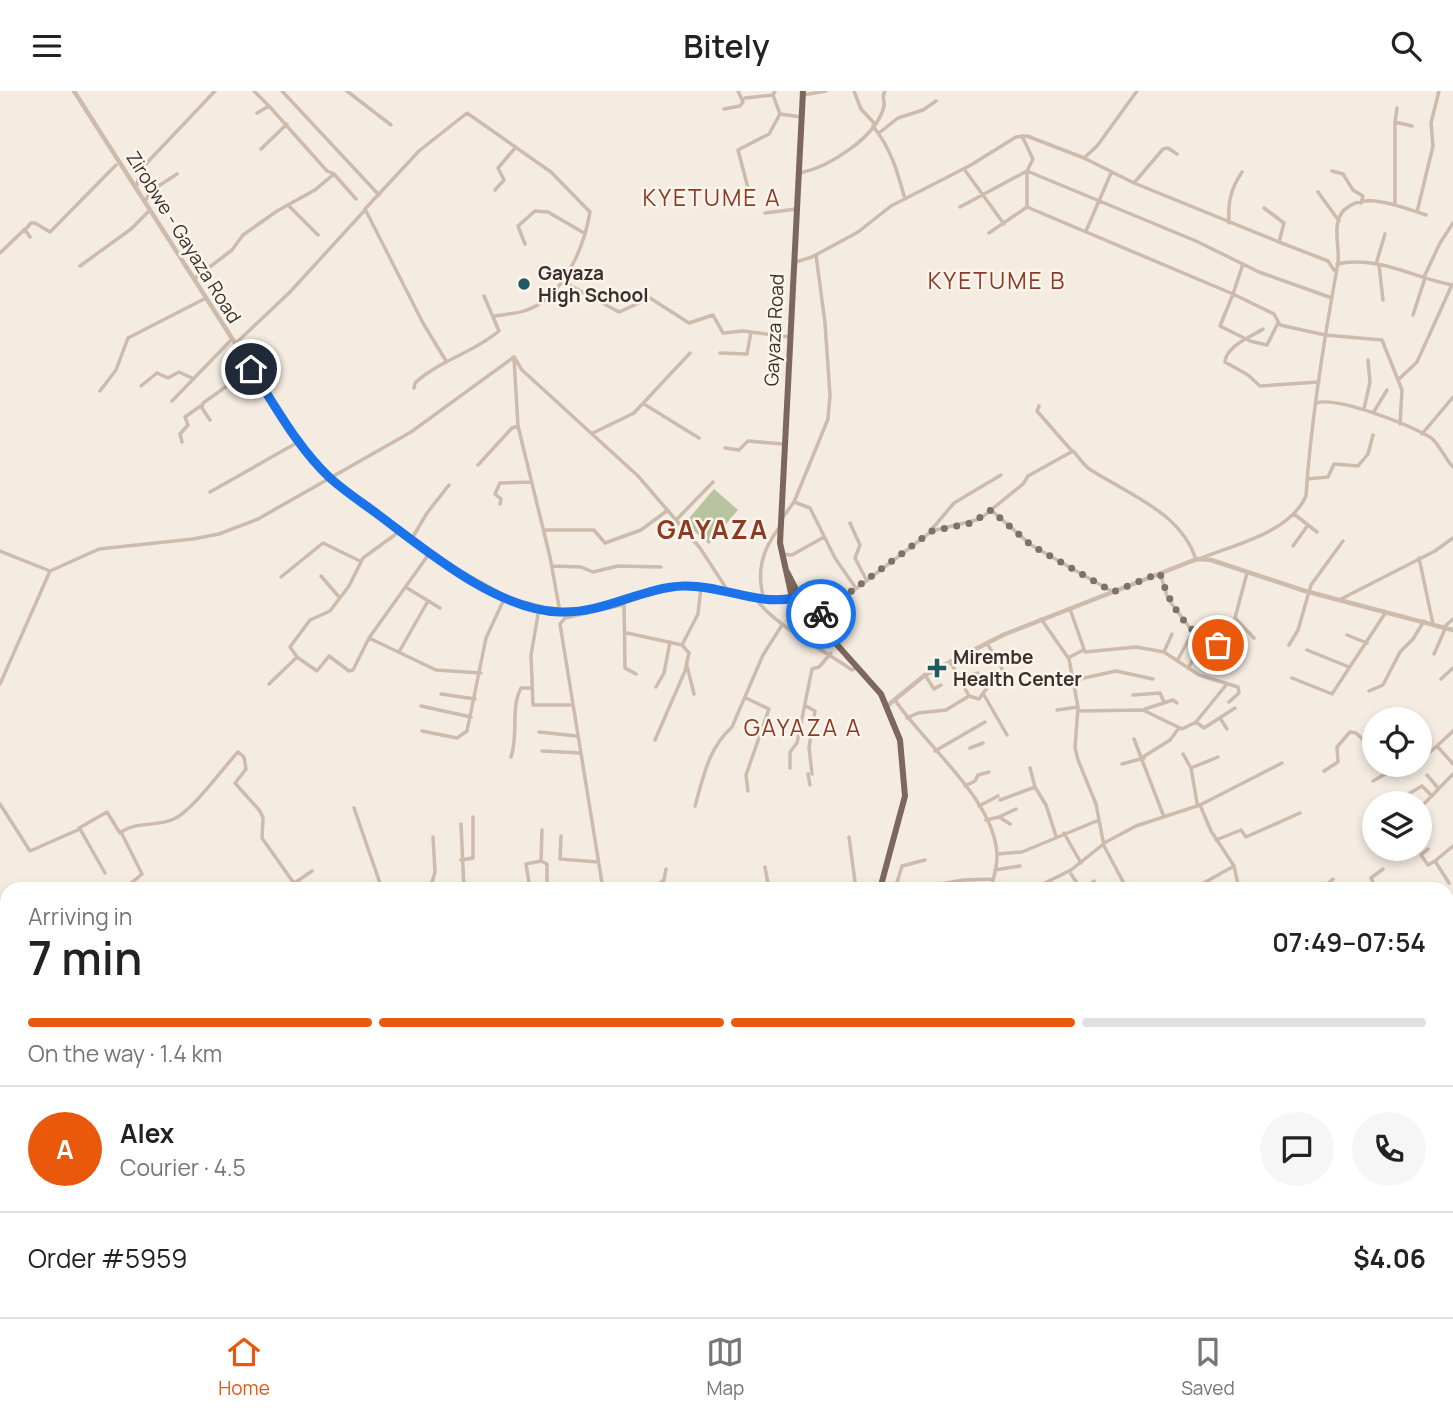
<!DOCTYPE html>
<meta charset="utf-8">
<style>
:root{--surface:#fff;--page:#f6f6f6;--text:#222;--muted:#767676;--line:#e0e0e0;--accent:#ea580c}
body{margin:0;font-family:Manrope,sans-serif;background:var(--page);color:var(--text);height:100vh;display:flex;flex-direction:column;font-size:26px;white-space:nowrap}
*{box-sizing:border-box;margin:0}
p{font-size:23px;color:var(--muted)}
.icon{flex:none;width:38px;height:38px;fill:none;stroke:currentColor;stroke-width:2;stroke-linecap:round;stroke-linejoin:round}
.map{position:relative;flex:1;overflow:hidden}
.details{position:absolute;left:0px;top:791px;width:1454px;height:436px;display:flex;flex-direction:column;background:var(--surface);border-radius:21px 21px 0 0;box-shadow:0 4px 10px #0003}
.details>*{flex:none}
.fabs{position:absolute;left:1362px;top:616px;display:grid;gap:14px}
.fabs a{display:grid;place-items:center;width:70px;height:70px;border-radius:50%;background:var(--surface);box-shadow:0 4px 10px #0003;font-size:35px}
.pin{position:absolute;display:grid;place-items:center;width:60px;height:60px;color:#fff;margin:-30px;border:4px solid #fff;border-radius:50%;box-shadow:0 2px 7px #0007}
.courier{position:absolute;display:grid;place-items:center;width:70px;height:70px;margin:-35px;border:5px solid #1a73e8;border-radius:50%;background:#fff;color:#222;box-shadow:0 2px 9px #0007}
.summary em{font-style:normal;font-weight:600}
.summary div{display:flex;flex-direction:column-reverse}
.summary{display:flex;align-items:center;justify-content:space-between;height:119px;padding:0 28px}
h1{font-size:46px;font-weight:600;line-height:52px}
.bar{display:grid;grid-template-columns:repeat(4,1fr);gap:10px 7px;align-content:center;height:84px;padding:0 28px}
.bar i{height:9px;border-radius:5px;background:var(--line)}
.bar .active{background:var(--accent)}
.bar p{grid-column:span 4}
.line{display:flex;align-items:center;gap:18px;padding:0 28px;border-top:2px solid var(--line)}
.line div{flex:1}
.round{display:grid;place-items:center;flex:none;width:74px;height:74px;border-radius:37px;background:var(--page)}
header{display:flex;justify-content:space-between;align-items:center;height:91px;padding:0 28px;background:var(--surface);font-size:32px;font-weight:600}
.tab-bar{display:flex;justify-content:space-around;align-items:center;height:98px;border-top:2px solid var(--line);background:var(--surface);font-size:19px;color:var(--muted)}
.tab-bar a{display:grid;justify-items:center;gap:4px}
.tab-bar .active{color:var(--accent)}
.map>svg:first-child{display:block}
</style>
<header><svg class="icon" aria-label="menu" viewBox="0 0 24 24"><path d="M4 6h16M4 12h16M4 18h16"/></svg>Bitely<svg class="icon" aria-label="search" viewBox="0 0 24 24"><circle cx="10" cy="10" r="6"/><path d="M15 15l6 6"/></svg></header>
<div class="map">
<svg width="1453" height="1226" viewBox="0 0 1453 1226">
<rect width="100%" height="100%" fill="#f4ebe1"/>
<path fill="#b8c4a0" d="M714,398L738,419L709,453L685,432Z"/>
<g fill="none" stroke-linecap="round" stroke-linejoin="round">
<path stroke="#cdbbac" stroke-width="3.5" d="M254,0L269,15
M282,0L379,104
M347,0L391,34
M775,0L773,4L780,23L801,26
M854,0L861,18L874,32
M803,4L826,0
M745,7L773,4
M724,18L740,15L743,11L738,0
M1395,31L1397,17
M873,35C891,58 897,79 905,108
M879,42L898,27L923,19L936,10
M1022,45L1033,68L1027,80V116
M261,58L287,33
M1084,67L1134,92L1163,58L1168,57L1177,63
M964,78L1004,133
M1332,80L1343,83L1353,99L1363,105L1361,112
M800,82C829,76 877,46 884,15C885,8 881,7 885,0
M334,83L356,108
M1134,92L1279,151
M136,97L141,78L215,0
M748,97L738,59L769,43L780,23
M495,99L504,89L498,77L516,56
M1318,101L1339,130
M145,110L151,100L177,83
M1395,113V31L1412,35
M288,114L318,144
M960,116L1027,80L1196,150L1259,181L1329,206
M1264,117L1284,132L1279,151L1328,170L1334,179
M1417,121L1433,55L1431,32L1439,0
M765,122L796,118
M1229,132C1228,111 1230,99 1242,81
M1086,140L1111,82
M989,142L1027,116L1233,203L1220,235L1250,250L1267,254L1278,232
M30,146L25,139L31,132H35L50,141L116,74
M525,153L518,135L535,120L548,121L584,142
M0,162L25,138
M796,171L812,166L858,141L891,115L971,74L1016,46L1027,45L1084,67L1097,55L1137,0
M1243,173L1233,203L1274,223L1280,234L1325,244L1382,249L1402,299L1400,333
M1337,173C1378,164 1417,188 1453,194
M1376,173L1385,143
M1379,174L1383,209
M80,175L131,138L150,119
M1424,186L1440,152L1453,132
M194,188L232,159L243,144L277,120L315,99L334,83L327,80L269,15L257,22
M562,190L619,221L650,207L689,232L713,224L723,242L743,240L789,246
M1413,224L1425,187
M1263,238C1251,246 1226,255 1225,271L1248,284L1260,295L1319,291
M235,253L290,201L365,119
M720,262L747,263L751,241
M514,266L522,279L638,385L700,457L728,500
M514,268L518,335L550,466L560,521
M446,270L423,232L365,118L419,60L467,22L551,81L590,121C584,157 563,206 527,219C517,223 505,223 495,225
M1398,289L1417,271L1451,196
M141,295L157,282L168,287L179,281L194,288
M414,297L415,292C440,269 473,262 499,240L484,205
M100,300L116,279L128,247L206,207
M172,310L232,248
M1316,312C1338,305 1409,334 1430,346C1439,352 1445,368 1453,376
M644,313L699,347
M1039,315L1037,320L1071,359
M1364,318L1370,291L1368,269
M1373,322L1387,299
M210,329L202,317L203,312L251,278
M593,342L634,322L690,262
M1422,343L1453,306
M182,351L180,343L188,334L185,326L202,314
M725,357L739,359L748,350L783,353
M478,374L512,337L518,335
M1307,388L1328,386L1334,373L1358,375L1368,363L1373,344
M210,401L300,350
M794,411L810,417L835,467L855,496
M500,413L501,408L495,403L500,392L532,391
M991,419L1031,454L1113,501
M1294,423L1317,441
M783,426L794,411L828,328L830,304L825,232L816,164
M677,428L713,391
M850,432L860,454L855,467L866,488
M932,438L954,412L1001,384
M544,439H594L605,452L641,439L668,419
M411,449L427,422L449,394
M1293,455L1308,434
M0,460L50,480L99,458L193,448L219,443L258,428L411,341L514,266
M782,463L792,464L824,446
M1419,467L1433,533
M1199,468C1233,454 1290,442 1306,405C1311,327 1324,248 1338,172C1340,155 1331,133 1344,119C1365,99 1404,117 1426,124
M552,475L581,476L593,481L618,475L661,476
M1160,482L1168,508L1193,541L1177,570
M1247,482L1235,527L1254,547
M321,485L340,507
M281,486L323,452L360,470
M407,497L440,517
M756,508C774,534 824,559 852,579L858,576
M764,508C756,481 762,459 779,437
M1341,508L1435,460L1453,447
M624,513L625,577L636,583
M539,518L531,564L533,614H572
M1070,518L1085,561L1136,556L1164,561L1199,584L1238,596L1239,602L1229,611
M816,528L932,440L980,428L1023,393L1028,385L1073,360C1079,366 1084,375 1091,379C1128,403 1182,422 1196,469
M1041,528L1069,568L1078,616L1075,657L1078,669L1096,713L1104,755L1127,798
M1444,536L1453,528
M627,542L682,554L689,562L685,580L655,649
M1347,544L1367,552
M369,547L436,579L481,582
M1213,547L1221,559
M1205,550H1211L1221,538
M987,552L999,573L1009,571
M682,554L698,523L701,496
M1218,554L1229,547
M1289,554L1298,539L1311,494L1343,450
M1307,559L1349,576
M399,561L428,510
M1164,561L1172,543
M1434,563L1446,536
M297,566L317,580L329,565L349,580L353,579L369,547L429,463
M1068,567L1083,559
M950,570L969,605
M1000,574L1008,589
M687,575L694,603
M1188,577L1205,550L1193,541
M925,584L934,598L941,594
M958,587L978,582
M1292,587L1332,603L1386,521
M1441,588L1453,577
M1075,589L1116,580L1153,588
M0,593L50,480
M269,593L297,566L290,556L310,529L330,520L349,495L363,467L400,440
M656,596L664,582L670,551
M1369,600L1383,594L1400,561L1413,548L1424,530
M441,603L475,608
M984,604L1007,644
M1133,604L1160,602L1164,611
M746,607L769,618L746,684L748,700
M895,609C924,653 997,710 997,766C997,777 993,788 991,798
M421,615L471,626
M806,615L815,620L809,656L812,683
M1145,618L1173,609L1177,612
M1057,619L1078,616
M1078,620L1143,619L1182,638L1196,631L1227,593
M907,627L918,622L946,619L969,605L979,608L992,590
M1220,627L1227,638
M1196,631L1204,637L1235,617
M422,640L457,647L467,640L486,547L505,506
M539,641L577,645
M1134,648L1164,726
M1437,655L1453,640
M970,657L983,652
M542,660L580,662
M935,660L985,631
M1183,663L1191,677L1197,712
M511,666C519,643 510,618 521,597H531
M1143,666L1170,649L1179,637
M1419,670L1437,655L1453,673
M1122,673L1144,667
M1389,674L1394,678L1407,674
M790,677V661L797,652L812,578L819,576L831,562
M1191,677L1218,666
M1324,680L1338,671L1337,656L1350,641L1356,642L1374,659
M808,683L810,694
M1427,684L1438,697
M1373,690L1394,678
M965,695L975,690L978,684L989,681
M1035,696L1046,714L1056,745
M1410,702L1422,695L1432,705
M1000,709L1035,696L1030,677
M0,713L30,760L80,738L105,782
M1200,714L1211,740L1234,775L1239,798
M695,715C704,684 708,658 732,636L763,564L782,534
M979,715L998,705
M354,717L382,798
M1419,718L1453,683
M999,726L1016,718
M986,729L999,726L1010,733
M461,733L464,798
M79,737L107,721L120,742
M542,739L541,770L547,773V798
M1064,742L1081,772
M561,745L560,768L598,771
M849,746L856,798
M1216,749L1241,739L1246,746L1300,722
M1428,758L1421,764L1428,774L1435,770
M997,763L1022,761L1099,729
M461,769L473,767V726
M765,776L769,798
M995,779L1020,775
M1071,783L1081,798
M1449,792L1435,770L1453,755
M293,793L312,780
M129,798L130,793L142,783L121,741C137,730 157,736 174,728C193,719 221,679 238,661L244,666L246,678L235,692L260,720L263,727L262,747L298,798
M318,798L325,793
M430,798L435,781L433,746
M530,798L526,773L541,770
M603,798L560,533L565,527L622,514L624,510
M652,798L664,789L666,778
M895,798L902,775L925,769
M910,798L964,789L993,788
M1033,798L1071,779L1106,751L1136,735L1200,714L1282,672
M1084,798L1094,790
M1193,798L1234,775
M1322,798L1333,788
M1376,798L1371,787L1383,778
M1447,891L1453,902
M1447,929L1452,938
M1452,962L1453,964
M1447,979L1453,975
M1447,1005H1453
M1447,1012H1453
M1447,1053L1453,1055
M1447,1091L1453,1092
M1447,1115L1453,1119
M0,1131L7,1132
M1447,1136L1453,1140
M0,1184L7,1189
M1447,1186L1450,1194L1447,1197
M76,1220L77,1226
M163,1220V1226
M199,1220V1226
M430,1220L432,1226
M489,1220L490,1226
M605,1220L609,1225L628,1223L632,1226
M1088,1220L1097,1222L1100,1220
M1222,1220L1226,1226
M1404,1220L1408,1226
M29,1226L42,1220
M515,1226L530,1225
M728,1226V1220
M818,1226V1220
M1134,1226V1220"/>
<path stroke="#cdbbac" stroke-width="4.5" d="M74,0L272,310L313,368L329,386L429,463L510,508L560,521L592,518L681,495L708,496L764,508L796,505
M887,615L925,584L1003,544L1197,468L1211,469L1305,500L1453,539"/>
<path stroke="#7d675c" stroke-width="6" d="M803,0L780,452L791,502L881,603L900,649L905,705L880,798
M787,481L803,512
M748,1226L750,1220"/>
</g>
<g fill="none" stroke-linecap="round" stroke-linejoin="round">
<path stroke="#7c716b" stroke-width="7" stroke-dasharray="0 12.6" d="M821,523L932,440L972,432L991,419L1031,454L1113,501L1160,482C1168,510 1181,531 1205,550L1213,547L1218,554"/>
<path stroke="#1a73e8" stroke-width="9" d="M251,278C275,314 297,356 329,386C344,400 363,412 380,425C428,461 497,519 560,521C604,523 642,496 684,495C722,494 757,515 794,507L816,528L821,523"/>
</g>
<g fill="#1f5a5e" stroke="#fbf5ee" stroke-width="2.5">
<circle cx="524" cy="193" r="7"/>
<path d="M933.5 566.5h7v7h7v7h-7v7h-7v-7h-7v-7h7z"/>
</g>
<g text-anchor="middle" stroke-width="5" stroke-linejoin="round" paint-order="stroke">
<g font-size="19" fill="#3b302b" stroke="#fbf5ee">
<text transform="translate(184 146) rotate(58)" y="7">Zirobwe - Gayaza Road</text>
<text transform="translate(774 239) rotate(-87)" y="7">Gayaza Road</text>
</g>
<g font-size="19" font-weight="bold" fill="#3b302b" stroke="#fbf5ee" text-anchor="start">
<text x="538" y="189">Gayaza<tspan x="538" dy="22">High School</tspan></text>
<text x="953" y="573">Mirembe<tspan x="953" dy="22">Health Center</tspan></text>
</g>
<g font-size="23" letter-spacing="2" fill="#8c3b22" stroke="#fbf5ee">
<text x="712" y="115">KYETUME A</text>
<text x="997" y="198">KYETUME B</text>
<text x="803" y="645">GAYAZA A</text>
</g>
<g font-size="26" font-weight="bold" letter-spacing="2" fill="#8c3b22" stroke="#fbf5ee">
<text x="713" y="448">GAYAZA</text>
</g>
</g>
</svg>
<div class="fabs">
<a><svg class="icon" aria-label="locate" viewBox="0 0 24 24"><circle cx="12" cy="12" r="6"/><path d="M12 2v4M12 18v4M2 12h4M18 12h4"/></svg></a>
<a><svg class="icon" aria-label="layers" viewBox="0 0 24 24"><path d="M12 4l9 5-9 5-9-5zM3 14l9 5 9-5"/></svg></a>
</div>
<div class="pin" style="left:1218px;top:554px;background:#ea580c"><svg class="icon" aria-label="bag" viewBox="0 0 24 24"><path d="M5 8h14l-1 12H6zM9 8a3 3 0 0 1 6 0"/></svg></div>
<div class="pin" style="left:251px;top:278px;background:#1f2937"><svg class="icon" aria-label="home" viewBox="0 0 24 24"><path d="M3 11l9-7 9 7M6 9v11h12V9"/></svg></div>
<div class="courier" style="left:821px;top:523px"><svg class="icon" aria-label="bike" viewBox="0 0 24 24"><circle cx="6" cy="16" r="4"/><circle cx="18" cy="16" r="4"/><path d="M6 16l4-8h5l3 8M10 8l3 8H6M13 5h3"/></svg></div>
<section class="details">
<div class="summary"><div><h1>7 min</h1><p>Arriving in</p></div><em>07:49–07:54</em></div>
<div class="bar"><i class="active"></i><i class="active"></i><i class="active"></i><i></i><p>On the way · 1.4 km</p></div>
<div class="line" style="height:126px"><b class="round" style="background:var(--accent);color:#fff">A</b><div><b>Alex</b><p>Courier · 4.5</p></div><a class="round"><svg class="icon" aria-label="chat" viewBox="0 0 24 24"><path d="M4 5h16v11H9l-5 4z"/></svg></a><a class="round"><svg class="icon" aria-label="phone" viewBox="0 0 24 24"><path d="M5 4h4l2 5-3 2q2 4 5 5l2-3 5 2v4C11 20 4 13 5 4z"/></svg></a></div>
<div class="line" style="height:91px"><div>Order #5959</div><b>$4.06</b></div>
</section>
</div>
<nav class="tab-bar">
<a class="active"><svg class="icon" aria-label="home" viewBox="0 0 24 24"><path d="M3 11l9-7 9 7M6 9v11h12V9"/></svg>Home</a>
<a><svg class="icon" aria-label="map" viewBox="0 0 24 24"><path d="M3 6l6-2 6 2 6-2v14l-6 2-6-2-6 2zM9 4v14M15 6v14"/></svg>Map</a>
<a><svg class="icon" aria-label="saved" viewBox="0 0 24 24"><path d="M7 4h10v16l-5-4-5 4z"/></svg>Saved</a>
</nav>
